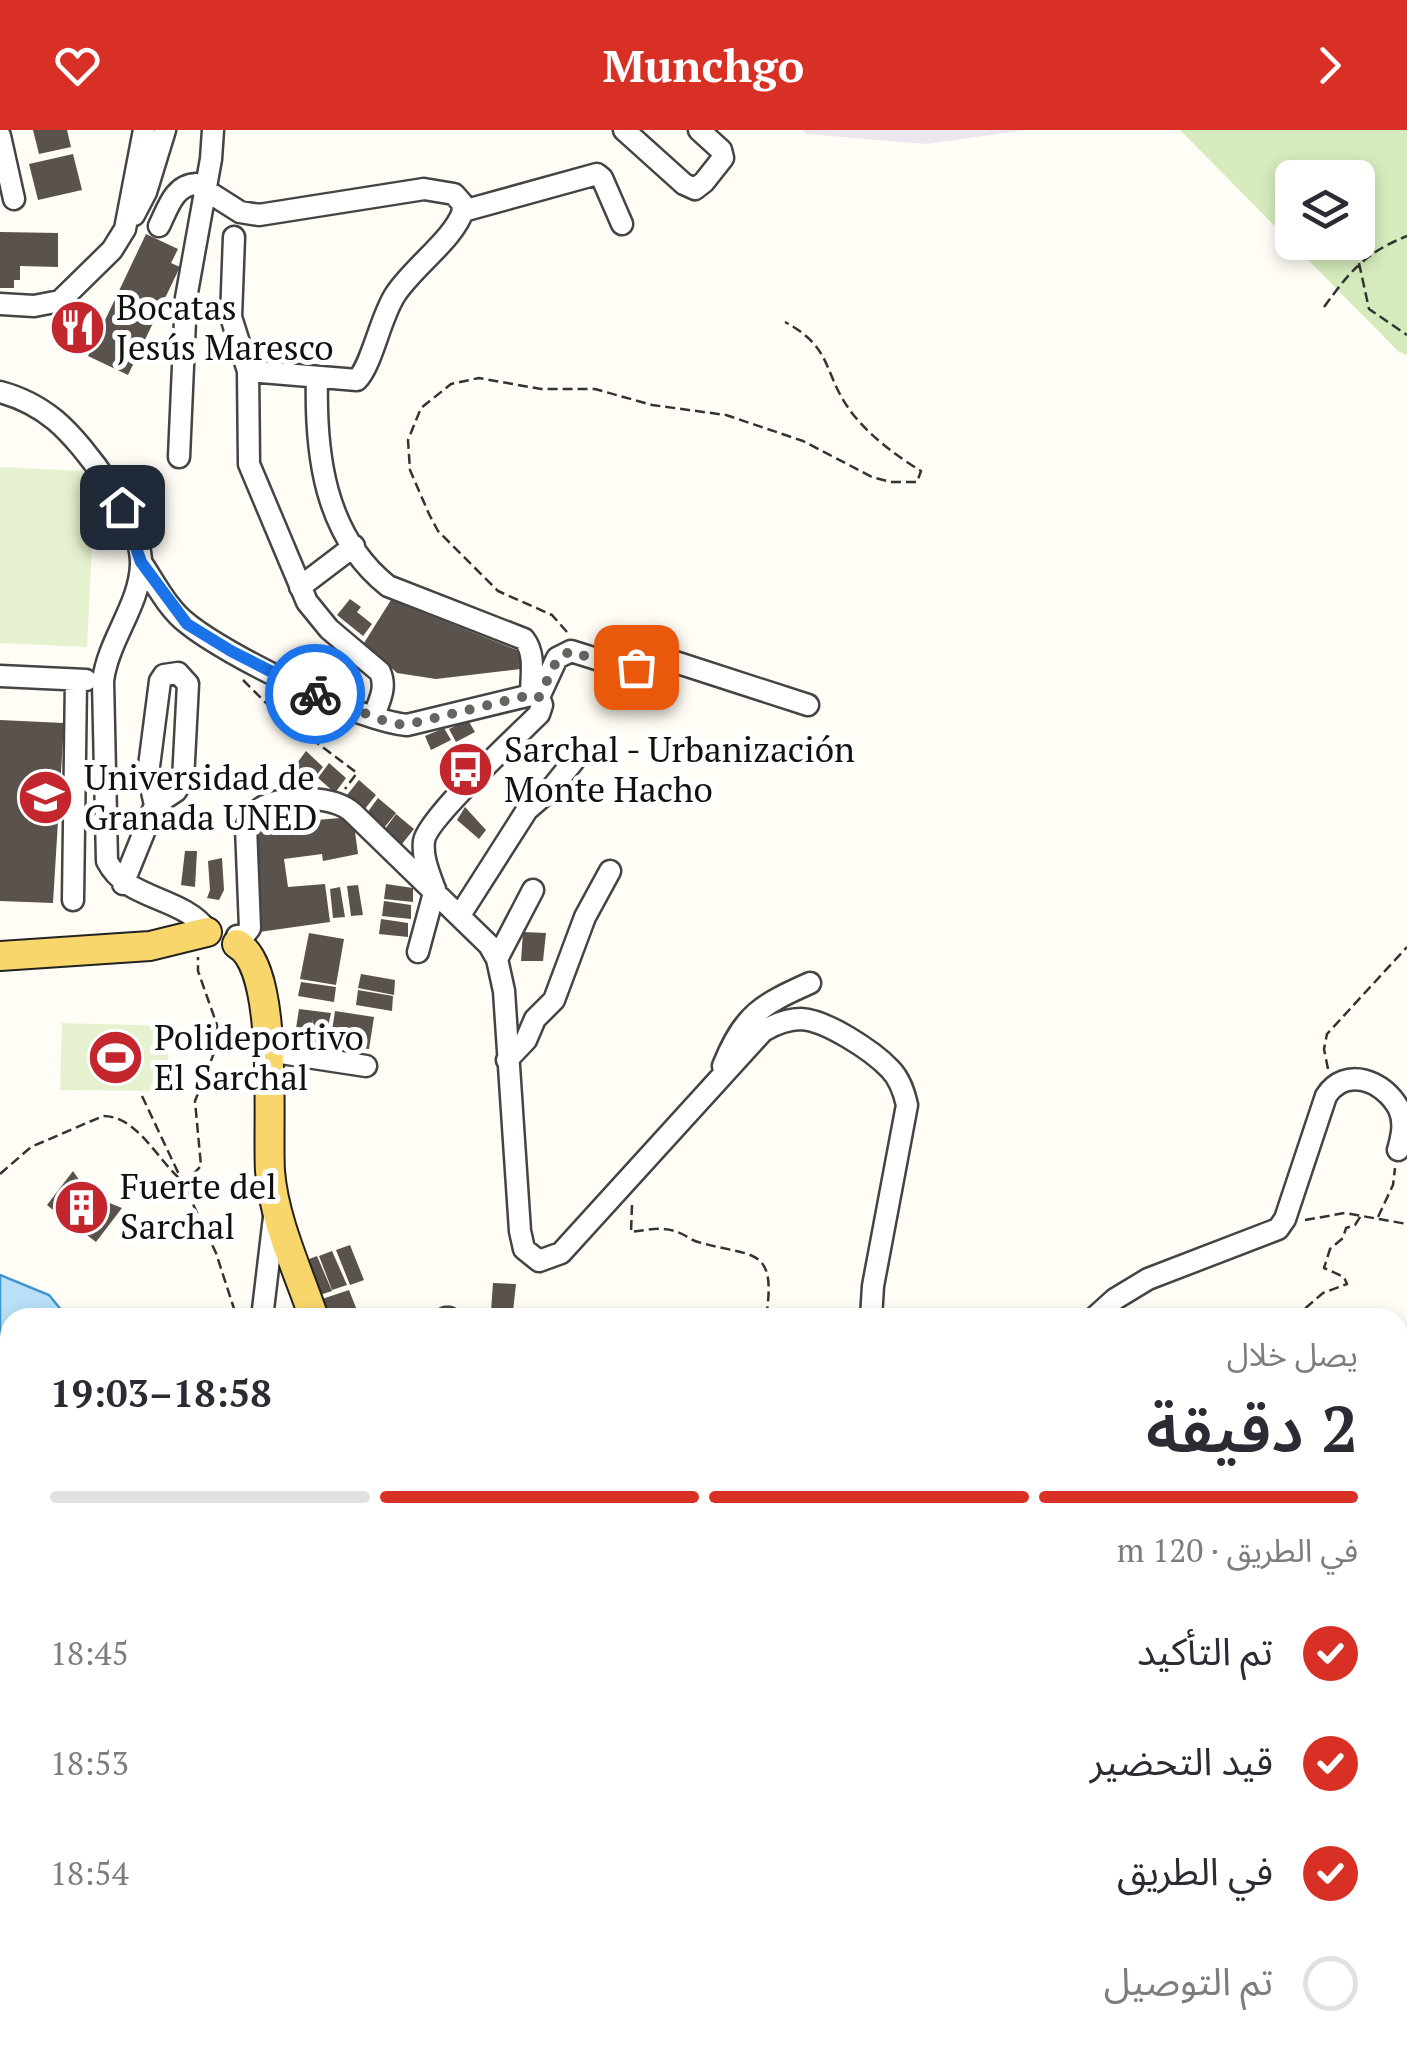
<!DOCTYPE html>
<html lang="ar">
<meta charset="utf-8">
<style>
:root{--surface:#fff;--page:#f7f7f7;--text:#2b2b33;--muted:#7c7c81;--line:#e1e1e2;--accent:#d93025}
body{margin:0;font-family:"PT Serif","Noto Sans Arabic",serif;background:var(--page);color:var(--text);direction:rtl;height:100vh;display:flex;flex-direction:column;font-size:38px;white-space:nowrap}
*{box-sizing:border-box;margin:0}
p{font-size:32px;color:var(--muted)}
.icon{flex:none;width:55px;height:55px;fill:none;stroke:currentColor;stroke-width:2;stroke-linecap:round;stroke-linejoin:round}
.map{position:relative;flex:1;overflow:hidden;direction:ltr}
.panel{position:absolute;left:0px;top:1178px;width:1408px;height:752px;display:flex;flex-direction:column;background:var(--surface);border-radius:30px 30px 0 0;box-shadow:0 5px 15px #0003;direction:rtl}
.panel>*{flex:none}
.controls{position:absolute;left:1275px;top:30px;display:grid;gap:20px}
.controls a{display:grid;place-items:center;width:100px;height:100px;border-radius:15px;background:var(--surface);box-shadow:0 5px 15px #0003;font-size:50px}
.pin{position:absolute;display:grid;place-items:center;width:85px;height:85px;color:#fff;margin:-42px;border-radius:20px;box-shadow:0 5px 15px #0006}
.courier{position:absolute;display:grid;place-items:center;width:100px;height:100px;margin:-50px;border:8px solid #1a73e8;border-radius:50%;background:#fff;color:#222;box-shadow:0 2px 12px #0007}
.headline em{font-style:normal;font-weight:600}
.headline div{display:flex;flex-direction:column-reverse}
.headline{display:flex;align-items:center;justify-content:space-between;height:170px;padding:0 50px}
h1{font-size:65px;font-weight:600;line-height:75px}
.bar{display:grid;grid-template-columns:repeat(4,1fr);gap:15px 10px;align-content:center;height:120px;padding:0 50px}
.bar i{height:12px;border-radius:8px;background:var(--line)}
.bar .current{background:var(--accent)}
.bar p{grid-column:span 4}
ol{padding:0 50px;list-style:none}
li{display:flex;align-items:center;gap:30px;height:110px}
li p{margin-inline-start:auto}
li .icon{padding:10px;border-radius:50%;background:var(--accent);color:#fff;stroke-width:4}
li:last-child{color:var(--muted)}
li i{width:55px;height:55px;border:5px solid var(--line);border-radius:50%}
header{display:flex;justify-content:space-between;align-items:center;height:130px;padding:0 50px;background:var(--accent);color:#fff;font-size:45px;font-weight:600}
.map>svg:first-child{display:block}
</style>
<header><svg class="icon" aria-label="forward" viewBox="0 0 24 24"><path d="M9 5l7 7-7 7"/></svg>Munchgo<svg class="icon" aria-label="heart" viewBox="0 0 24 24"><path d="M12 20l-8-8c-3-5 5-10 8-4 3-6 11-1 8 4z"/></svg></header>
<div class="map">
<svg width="1407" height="1928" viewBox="0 0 1407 1928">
<rect width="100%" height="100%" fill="#fffdf5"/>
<path fill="#eee6ef" d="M803,0H1025L927,14L806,4Z"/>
<path fill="#d5ebbd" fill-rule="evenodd" d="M1180,0H1407V225L1398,221ZM1292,48H1358V112H1292Z"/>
<path fill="#e6f2cf" d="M0,337L81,341L89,342L95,352L87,517L0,513Z
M62,893L169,896L168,961L60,960Z"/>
<path fill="#b9e0f7" stroke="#3f96cf" stroke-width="2.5" d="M0,1145L49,1165L67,1187L10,1188V1920H475L477,1924L494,1928H0Z"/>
<path fill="#5a524d" d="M33,0H67L71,17L39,24Z
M73,24L82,60L38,70L29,34Z
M0,102L58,103V137L20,136V150H14V158H0Z
M146,104L178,119L171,133L180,137L128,245L88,226Z
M350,469L361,477L357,482L372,494L363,506L337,485Z
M391,470L522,522L521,539L436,549L397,543L364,513Z
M0,590L64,593L53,773L0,771Z
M468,590L475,602L456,612L449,599Z
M444,598L451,610L431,620L425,606Z
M306,621L323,637L312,651L295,636Z
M329,633L346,648L335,663L318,648Z
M359,650L376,665L364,680L347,665Z
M378,668L396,683L384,698L367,683Z
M465,677L486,700L479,709L457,690Z
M396,684L414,699L402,714L385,699Z
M353,687L358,724L323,731L322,724L284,729L288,757L325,754L330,792L259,802L249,703L317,694L316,690Z
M185,721H197L195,757L181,755Z
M222,728L224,760L219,770L207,768L210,760L208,731Z
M386,754L413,758V772L384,769Z
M358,755L363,785L351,786L347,756Z
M340,757L345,787L333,788L330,759Z
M384,771L411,775V789L382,786Z
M381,789L408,793V807L379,804Z
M523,802L546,803L543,831H521Z
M309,803L344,809L336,855L300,849Z
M361,844L395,850L394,865L358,858Z
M301,852L336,857L334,872L298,866Z
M358,860L393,866L392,881L356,875Z
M299,879L331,883L324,915L310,914L313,888L308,913L294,911Z
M335,881L374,887L369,919L330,914Z
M73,1041L82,1054L77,1062L101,1080L107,1072L122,1078L96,1112L83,1102L89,1094L65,1076L58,1084L47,1075Z
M350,1115L364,1150L350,1155L336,1120Z
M332,1121L347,1155L332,1160L319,1126Z
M317,1126L332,1161L317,1166L304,1131Z
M493,1153L516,1154L513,1181H491Z
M349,1160L360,1188H326L319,1170Z"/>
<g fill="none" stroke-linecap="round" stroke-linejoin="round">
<defs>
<path id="minor" d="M624,0L684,54L695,59L704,52L723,28L721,20L699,0
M0,6L14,69
M463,81L597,44L602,48L622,94
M134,85L146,62L165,0
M159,96C168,78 174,55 196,54L240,82L259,85L424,59L454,64L462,73L463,81
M234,107L231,187L248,241L249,334L307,472L329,499L380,542C387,558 379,571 374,586
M0,174L34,176L60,171L112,120L125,99L144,0
M248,241L357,250C372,235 380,188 395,165C412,138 454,109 463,81
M317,247C315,323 324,405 388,456L524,509C536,524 531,546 531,565
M0,262C19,267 39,277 55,290C86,316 142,392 141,434C140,475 108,510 103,551L107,731C127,771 181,765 208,801
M179,327L186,168L211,29L213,0
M141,432C155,453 168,479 188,494C228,526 357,590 407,595L531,565L539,567
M300,457L354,416
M0,546L86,550
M539,567L557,528L571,521L625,538L672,531L808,575
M123,754L155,675L176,661L183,650L188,554L178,543L164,545L160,551L148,644L155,675
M434,757C429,743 422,727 424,711C427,689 518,605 539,584L542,575L539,567
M73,770L76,550
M460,785L527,680L551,659L576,628
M237,806H244L250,798L246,697C250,689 253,683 261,678C283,665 334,665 353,683L489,815L497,829L504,861L520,1101L524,1119L539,1131L561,1123L763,901C775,894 787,889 801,889C826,890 873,921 890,939C900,949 904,962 907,975L873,1156L871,1188
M418,822L435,759
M497,829L533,760
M268,921L366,936
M507,930L526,910L535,889L554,870L585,787L610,741
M723,936C744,884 761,875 810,853
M262,1188L274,1087
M446,1188H449
M1094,1188L1115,1169L1148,1149L1278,1099L1285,1089L1326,966C1345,936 1384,950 1399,979C1405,992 1402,1006 1398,1020"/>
<path id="major" d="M237,814C280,838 267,993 270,1041C274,1091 298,1141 314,1188
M0,826L150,816L207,802
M1398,1510H1407"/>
</defs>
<use href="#minor" stroke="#444" stroke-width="25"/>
<use href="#major" stroke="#222" stroke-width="32"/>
<path stroke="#333" stroke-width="2.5" stroke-dasharray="10 5" stroke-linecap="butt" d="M1359,133L1369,179L1407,205
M1324,177C1351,140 1365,123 1407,106
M567,502L552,485L498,461L438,401L429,384L410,340L408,310L421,278L451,254L479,248L541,259H595L652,275L726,285L803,311L872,347L891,352H917L921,341C895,325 867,304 849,279C822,240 833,218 785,192
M243,550L272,579L357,643L345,659
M1328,939L1324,919L1327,904L1407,817
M142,966L216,1123L237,1188
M0,1044L31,1017L103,986C139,986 159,1034 185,1053L201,1036L195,971L216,918L217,895L198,841V827
M632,1075L631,1102C646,1100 663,1096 677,1102C684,1104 691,1110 698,1112C754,1128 777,1115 766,1188
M1378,1087L1393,1055L1395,1038
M1305,1090L1345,1083L1407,1094
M1294,1188L1323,1163L1347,1154L1344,1147L1324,1138L1330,1119L1343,1108L1346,1098L1355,1095L1362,1084
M1372,1928L1373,1920"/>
<use href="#minor" stroke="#fff" stroke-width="20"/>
<use href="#major" stroke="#f9d66b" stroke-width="28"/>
</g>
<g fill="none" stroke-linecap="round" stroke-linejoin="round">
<path stroke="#646461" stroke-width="10" stroke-dasharray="0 18" d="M315,564L390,593L406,595L534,564L539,567L558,528L571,521L613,536L636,537"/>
<path stroke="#1a73e8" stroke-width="12" d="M122,377L141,432L187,494L231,521L315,564"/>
</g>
<defs>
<symbol id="restaurant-disc" viewBox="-11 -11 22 22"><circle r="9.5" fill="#c4262e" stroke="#fff"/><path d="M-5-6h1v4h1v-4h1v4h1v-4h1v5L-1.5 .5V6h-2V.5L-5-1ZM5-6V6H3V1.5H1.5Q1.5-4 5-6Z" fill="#fff"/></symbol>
<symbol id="bus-disc" viewBox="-11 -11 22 22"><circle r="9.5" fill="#c4262e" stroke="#fff"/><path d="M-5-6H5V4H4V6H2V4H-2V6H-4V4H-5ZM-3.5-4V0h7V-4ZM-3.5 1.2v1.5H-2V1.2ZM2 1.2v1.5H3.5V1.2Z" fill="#fff"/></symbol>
<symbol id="university-disc" viewBox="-11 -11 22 22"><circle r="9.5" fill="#c4262e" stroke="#fff"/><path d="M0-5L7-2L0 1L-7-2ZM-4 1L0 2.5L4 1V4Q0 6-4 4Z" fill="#fff"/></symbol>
<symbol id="stadium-disc" viewBox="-11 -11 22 22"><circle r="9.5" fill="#c4262e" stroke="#fff"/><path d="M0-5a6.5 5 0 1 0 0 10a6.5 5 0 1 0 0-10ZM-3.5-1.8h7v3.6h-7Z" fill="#fff"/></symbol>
<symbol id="building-disc" viewBox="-11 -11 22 22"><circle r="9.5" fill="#c4262e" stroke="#fff"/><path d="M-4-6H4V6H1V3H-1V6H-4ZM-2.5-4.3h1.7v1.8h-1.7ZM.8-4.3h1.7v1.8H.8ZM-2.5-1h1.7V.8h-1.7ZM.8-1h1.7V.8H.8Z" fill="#fff"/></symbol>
</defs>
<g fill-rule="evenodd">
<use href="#restaurant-disc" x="46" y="166" width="63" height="63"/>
<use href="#bus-disc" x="434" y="608" width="63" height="63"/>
<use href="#university-disc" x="14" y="636" width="63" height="63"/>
<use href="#stadium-disc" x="84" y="896" width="63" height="63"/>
<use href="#building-disc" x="50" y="1046" width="63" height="63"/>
</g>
<g text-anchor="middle" stroke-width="10" stroke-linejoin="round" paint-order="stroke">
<g font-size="35" fill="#111" stroke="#fff" text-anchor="start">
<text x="116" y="190">Bocatas<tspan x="116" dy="40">Jesús Maresco</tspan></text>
<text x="504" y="632">Sarchal - Urbanización<tspan x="504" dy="40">Monte Hacho</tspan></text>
<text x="84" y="660">Universidad de<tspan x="84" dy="40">Granada UNED</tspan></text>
<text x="154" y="920">Polideportivo<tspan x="154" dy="40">El Sarchal</tspan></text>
<text x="120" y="1069">Fuerte del<tspan x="120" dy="40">Sarchal</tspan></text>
</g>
</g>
</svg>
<div class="controls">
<a><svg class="icon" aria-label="layers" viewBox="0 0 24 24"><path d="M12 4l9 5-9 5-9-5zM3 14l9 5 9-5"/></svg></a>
</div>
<div class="pin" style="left:636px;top:537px;background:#ea580c"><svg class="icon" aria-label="bag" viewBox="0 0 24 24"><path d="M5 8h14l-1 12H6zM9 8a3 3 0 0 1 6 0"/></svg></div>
<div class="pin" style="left:122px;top:377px;background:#1f2937"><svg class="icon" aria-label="home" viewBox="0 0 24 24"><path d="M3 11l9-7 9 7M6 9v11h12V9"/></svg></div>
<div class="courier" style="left:315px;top:564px"><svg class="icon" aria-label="bike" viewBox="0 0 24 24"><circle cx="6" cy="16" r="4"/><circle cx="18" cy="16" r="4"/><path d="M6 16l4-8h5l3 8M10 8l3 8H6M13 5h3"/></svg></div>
<section class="panel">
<div class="headline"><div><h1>2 دقيقة</h1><p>يصل خلال</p></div><em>18:58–19:03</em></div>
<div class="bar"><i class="current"></i><i class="current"></i><i class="current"></i><i></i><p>في الطريق · 120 m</p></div>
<ol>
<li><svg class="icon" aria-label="check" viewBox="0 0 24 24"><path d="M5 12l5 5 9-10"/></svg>تم التأكيد<p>18:45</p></li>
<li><svg class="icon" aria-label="check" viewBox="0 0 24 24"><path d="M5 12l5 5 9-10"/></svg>قيد التحضير<p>18:53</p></li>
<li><svg class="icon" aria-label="check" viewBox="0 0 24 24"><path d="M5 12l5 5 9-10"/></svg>في الطريق<p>18:54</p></li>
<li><i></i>تم التوصيل</li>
</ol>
</section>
</div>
